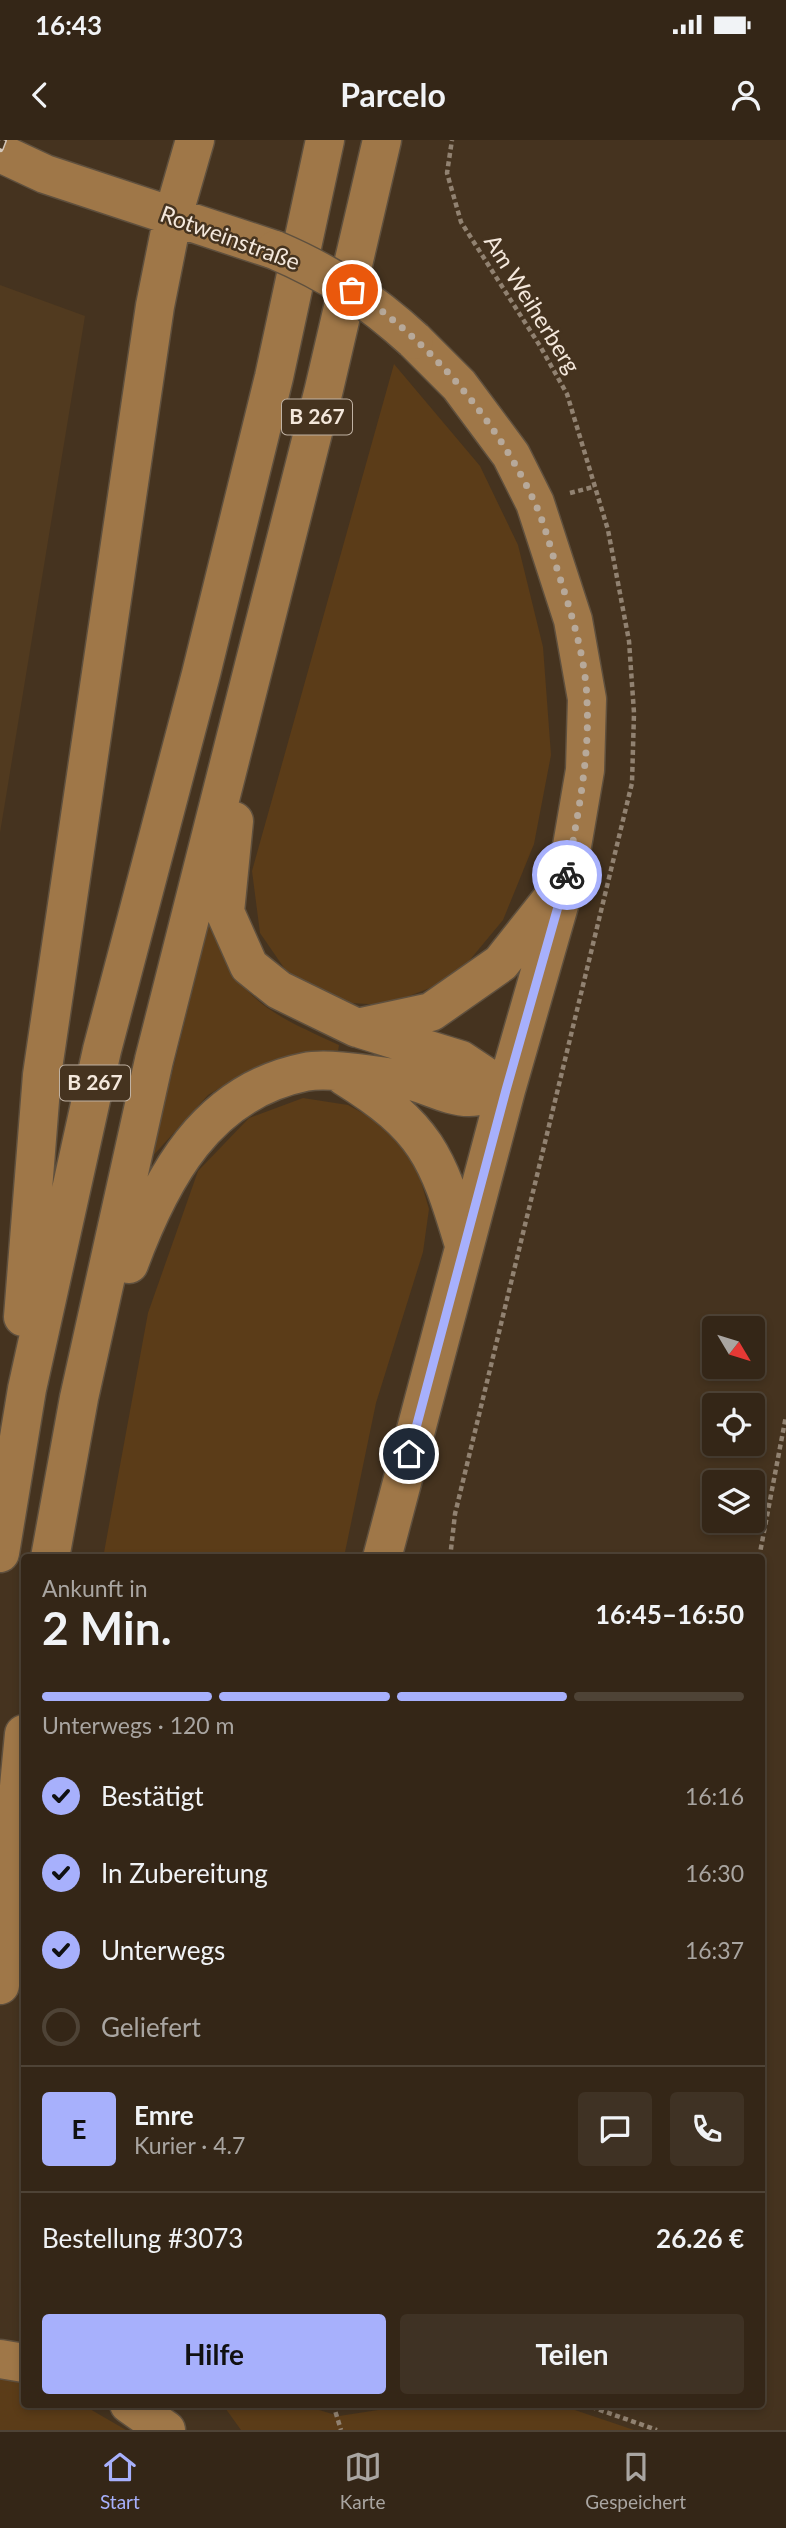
<!DOCTYPE html>
<html lang="de">
<meta charset="utf-8">
<style>
:root{--surface:#342617;--page:#3f3224;--text:#f1f3f6;--muted:#a9a5a1;--line:#4e4336;--accent:#a7b0fc}
body{margin:0;font-family:Lato,sans-serif;background:var(--page);color:var(--text);height:100vh;display:flex;flex-direction:column;font-size:26px;white-space:nowrap}
*{box-sizing:border-box;margin:0}
p{font-size:23px;color:var(--muted)}
.icon{flex:none;width:38px;height:38px;fill:none;stroke:currentColor;stroke-width:2;stroke-linecap:round;stroke-linejoin:round}
.map{position:relative;flex:1;overflow:hidden}
.drawer{position:absolute;left:21px;top:1414px;width:744px;height:854px;display:flex;flex-direction:column;background:var(--surface);border-radius:7px;box-shadow:0 4px 10px #0003,0 0 0 2px var(--line)}
.drawer>*{flex:none}
.needle{width:46px;rotate:128deg}
.buttons{position:absolute;left:702px;top:1176px;display:grid;gap:14px}
.buttons a{display:grid;place-items:center;width:63px;height:63px;border-radius:7px;background:var(--surface);box-shadow:0 4px 10px #0003,0 0 0 2px var(--line);font-size:35px}
.pin{position:absolute;display:grid;place-items:center;width:60px;height:60px;color:#fff;margin:-30px;border:4px solid #fff;border-radius:50%;box-shadow:0 2px 7px #0007}
.courier{position:absolute;display:grid;place-items:center;width:70px;height:70px;margin:-35px;border:5px solid #a7b0fc;border-radius:50%;background:#fff;color:#222;box-shadow:0 2px 9px #0007}
.head em{font-style:normal;font-weight:700}
.head div{display:flex;flex-direction:column-reverse}
.head{display:flex;align-items:center;justify-content:space-between;height:119px;padding:0 21px}
h1{font-size:46px;font-weight:700;line-height:52px}
.bar{display:grid;grid-template-columns:repeat(4,1fr);gap:10px 7px;align-content:center;height:84px;padding:0 21px}
.bar i{height:9px;border-radius:5px;background:var(--line)}
.bar .current{background:var(--accent)}
.bar p{grid-column:span 4}
.line{display:flex;align-items:center;gap:18px;padding:0 21px;border-top:2px solid var(--line)}
.line div{flex:1}
.round{display:grid;place-items:center;flex:none;width:74px;height:74px;border-radius:7px;background:var(--page)}
ol{padding:0 21px;list-style:none}
li{display:flex;align-items:center;gap:21px;height:77px}
li p{margin-inline-start:auto}
li .icon{padding:7px;border-radius:50%;background:var(--accent);color:#111;stroke-width:4}
li:last-child{color:var(--muted)}
li i{width:38px;height:38px;border:4px solid var(--line);border-radius:50%}
.primary-button{display:flex;gap:14px;margin-top:auto;padding:14px 21px}
.primary-button a{flex:1;height:80px;border-radius:7px;background:var(--accent);color:#111;font-size:28px;font-weight:700;line-height:80px;text-align:center}
.primary-button a+a{background:var(--page);color:var(--text)}
.status{display:flex;justify-content:space-between;align-items:center;height:49px;padding:0 35px;background:var(--surface);direction:ltr}
.status svg{height:19px;fill:currentColor}
header{display:flex;justify-content:space-between;align-items:center;height:91px;padding:0 21px;background:var(--surface);font-size:32px;font-weight:700}
.menu{display:flex;justify-content:space-around;align-items:center;height:98px;border-top:2px solid var(--line);background:var(--surface);font-size:19px;color:var(--muted)}
.menu a{display:grid;justify-items:center;gap:4px}
.menu .current{color:var(--accent)}
.map>svg:first-child{display:block}
</style>
<div class="status"><b>16:43</b><svg viewBox="0 0 49 12"><path d="M0 12V9h3v3zM5 12V6h3v6zM10 12V3h3v9zM15 12V0h3v12zM26 1h20v11H26zM47 4h2v5h-2z"/></svg></div>
<header><svg class="icon" aria-label="back" viewBox="0 0 24 24"><path d="M15 5l-7 7 7 7"/></svg>Parcelo<svg class="icon" aria-label="person" viewBox="0 0 24 24"><circle cx="12" cy="8" r="4"/><path d="M4 21q1-7 8-7t8 7"/></svg></header>
<div class="map">
<svg width="786" height="2290" viewBox="0 0 786 2290">
<rect width="100%" height="100%" fill="#45331f"/>
<path fill="#513a1f" d="M0,145L85,176L0,693Z"/>
<path fill="#5b3c18" d="M394,224L480,326L518,405L543,507L551,615L534,704L503,780L454,839L385,865L333,862L291,838L260,793L252,731Z
M210,779C237,860 265,871 339,905L337,918L253,928L208,955L151,1018Z
M303,958L348,965L386,986L415,1021L429,1069L423,1112L376,1263L344,1417L103,1418L148,1173L198,1031L249,978Z
M0,2237L24,2241V2264L83,2265L126,2290H0Z
M223,2265H319V2270L339,2276L411,2265H560L634,2290H241Z"/>
<g fill="none" stroke-linecap="round" stroke-linejoin="round">
<defs>
<path id="major" d="M0,13L45,34L275,110
M234,681L225,772L249,826L279,850L357,888L431,872L501,823L554,756
M361,889L461,920L506,950
M344,936C426,987 437,1015 464,1105
M129,1124C161,1038 206,952 305,932C330,927 376,936 402,939C424,942 447,957 469,957C481,957 494,952 506,950
M23,1177L42,935L155,166L173,76L195,0
M0,1413L27,1249L102,910L201,534L274,237L325,0
M50,1418L79,1258L154,920L324,249L382,0
M382,1418L506,950L566,741L585,630L587,559L573,480L535,363L511,315L459,245L414,200
M0,1845L24,1594
M0,2219L24,2223
M129,2264L166,2290"/>
</defs>
<use href="#major" stroke="#5f503e" stroke-width="41"/>
<path stroke="#918271" stroke-width="4.5" stroke-dasharray="5 3.5" stroke-linecap="butt" d="M570,353L593,347
M450,1418L455,1374L632,643L634,573L629,501L608,390L567,254L540,206L461,82L447,33L452,0
M759,1418L786,1276
M333,2264L341,2290
M583,2264L657,2290"/>
<use href="#major" stroke="#9f7748" stroke-width="38"/>
<defs>
<path id="rail" d="M0,8L3,0"/>
</defs>
<use href="#rail" stroke="#d3c6b8" stroke-width="8"/>
<use href="#rail" stroke="#45331f" stroke-width="5" stroke-dasharray="16" stroke-linecap="butt"/>
<defs>
<path id="major-bridge" d="M275,110C331,134 370,160 414,200"/>
</defs>
<use href="#major-bridge" stroke="#5f503e" stroke-width="41" stroke-linecap="butt"/>
<use href="#major-bridge" stroke="#9f7748" stroke-width="38"/>
</g>
<g fill="none" stroke-linecap="round" stroke-linejoin="round">
<path stroke="#b7a99a" stroke-width="7" stroke-dasharray="0 12.6" d="M352,150C427,198 497,280 534,361C546,386 552,415 561,441C573,479 586,521 587,561C590,619 577,677 567,735"/>
<path stroke="#a7b0fc" stroke-width="9" d="M409,1314L506,950L567,735"/>
</g>
<g text-anchor="middle" stroke-width="5" stroke-linejoin="round" paint-order="stroke">
<g fill="#45331f" stroke="#c0b2a3" stroke-width="2">
<rect x="282" y="259.5" width="70" height="35" rx="5"/>
<rect x="60" y="925.5" width="70" height="35" rx="5"/>
</g>
<g font-size="21" font-weight="bold" fill="#f4e8dc">
<text x="317" y="284">B 267</text>
<text x="95" y="950">B 267</text>
</g>
<g font-size="23" fill="#f4e8dc" stroke="#45331f">
<text transform="translate(230 98) rotate(20)" y="8">Rotweinstraße</text>
<text transform="translate(532 164) rotate(58)" y="8">Am Weiherberg</text>
</g>
</g>
</svg>
<div class="buttons">
<a><svg class="needle" viewBox="-14 -14 28 28"><path d="M0-13l5 13h-10z" fill="#e53935"/><path d="M0 13l5-13h-10z" fill="#a9a5a1"/></svg></a>
<a><svg class="icon" aria-label="locate" viewBox="0 0 24 24"><circle cx="12" cy="12" r="6"/><path d="M12 2v4M12 18v4M2 12h4M18 12h4"/></svg></a>
<a><svg class="icon" aria-label="layers" viewBox="0 0 24 24"><path d="M12 4l9 5-9 5-9-5zM3 14l9 5 9-5"/></svg></a>
</div>
<div class="pin" style="left:352px;top:150px;background:#ea580c"><svg class="icon" aria-label="bag" viewBox="0 0 24 24"><path d="M5 8h14l-1 12H6zM9 8a3 3 0 0 1 6 0"/></svg></div>
<div class="pin" style="left:409px;top:1314px;background:#1f2937"><svg class="icon" aria-label="home" viewBox="0 0 24 24"><path d="M3 11l9-7 9 7M6 9v11h12V9"/></svg></div>
<div class="courier" style="left:567px;top:735px"><svg class="icon" aria-label="bike" viewBox="0 0 24 24"><circle cx="6" cy="16" r="4"/><circle cx="18" cy="16" r="4"/><path d="M6 16l4-8h5l3 8M10 8l3 8H6M13 5h3"/></svg></div>
<section class="drawer">
<div class="head"><div><h1>2 Min.</h1><p>Ankunft in</p></div><em>16:45–16:50</em></div>
<div class="bar"><i class="current"></i><i class="current"></i><i class="current"></i><i></i><p>Unterwegs · 120 m</p></div>
<ol>
<li><svg class="icon" aria-label="check" viewBox="0 0 24 24"><path d="M5 12l5 5 9-10"/></svg>Bestätigt<p>16:16</p></li>
<li><svg class="icon" aria-label="check" viewBox="0 0 24 24"><path d="M5 12l5 5 9-10"/></svg>In Zubereitung<p>16:30</p></li>
<li><svg class="icon" aria-label="check" viewBox="0 0 24 24"><path d="M5 12l5 5 9-10"/></svg>Unterwegs<p>16:37</p></li>
<li><i></i>Geliefert</li>
</ol>
<div class="line" style="height:126px"><b class="round" style="background:var(--accent);color:#111">E</b><div><b>Emre</b><p>Kurier · 4.7</p></div><a class="round"><svg class="icon" aria-label="chat" viewBox="0 0 24 24"><path d="M4 5h16v11H9l-5 4z"/></svg></a><a class="round"><svg class="icon" aria-label="phone" viewBox="0 0 24 24"><path d="M5 4h4l2 5-3 2q2 4 5 5l2-3 5 2v4C11 20 4 13 5 4z"/></svg></a></div>
<div class="line" style="height:91px"><div>Bestellung #3073</div><b>26.26 €</b></div>
<div class="primary-button"><a>Hilfe</a><a>Teilen</a></div>
</section>
</div>
<nav class="menu">
<a class="current"><svg class="icon" aria-label="home" viewBox="0 0 24 24"><path d="M3 11l9-7 9 7M6 9v11h12V9"/></svg>Start</a>
<a><svg class="icon" aria-label="map" viewBox="0 0 24 24"><path d="M3 6l6-2 6 2 6-2v14l-6 2-6-2-6 2zM9 4v14M15 6v14"/></svg>Karte</a>
<a><svg class="icon" aria-label="saved" viewBox="0 0 24 24"><path d="M7 4h10v16l-5-4-5 4z"/></svg>Gespeichert</a>
</nav>
